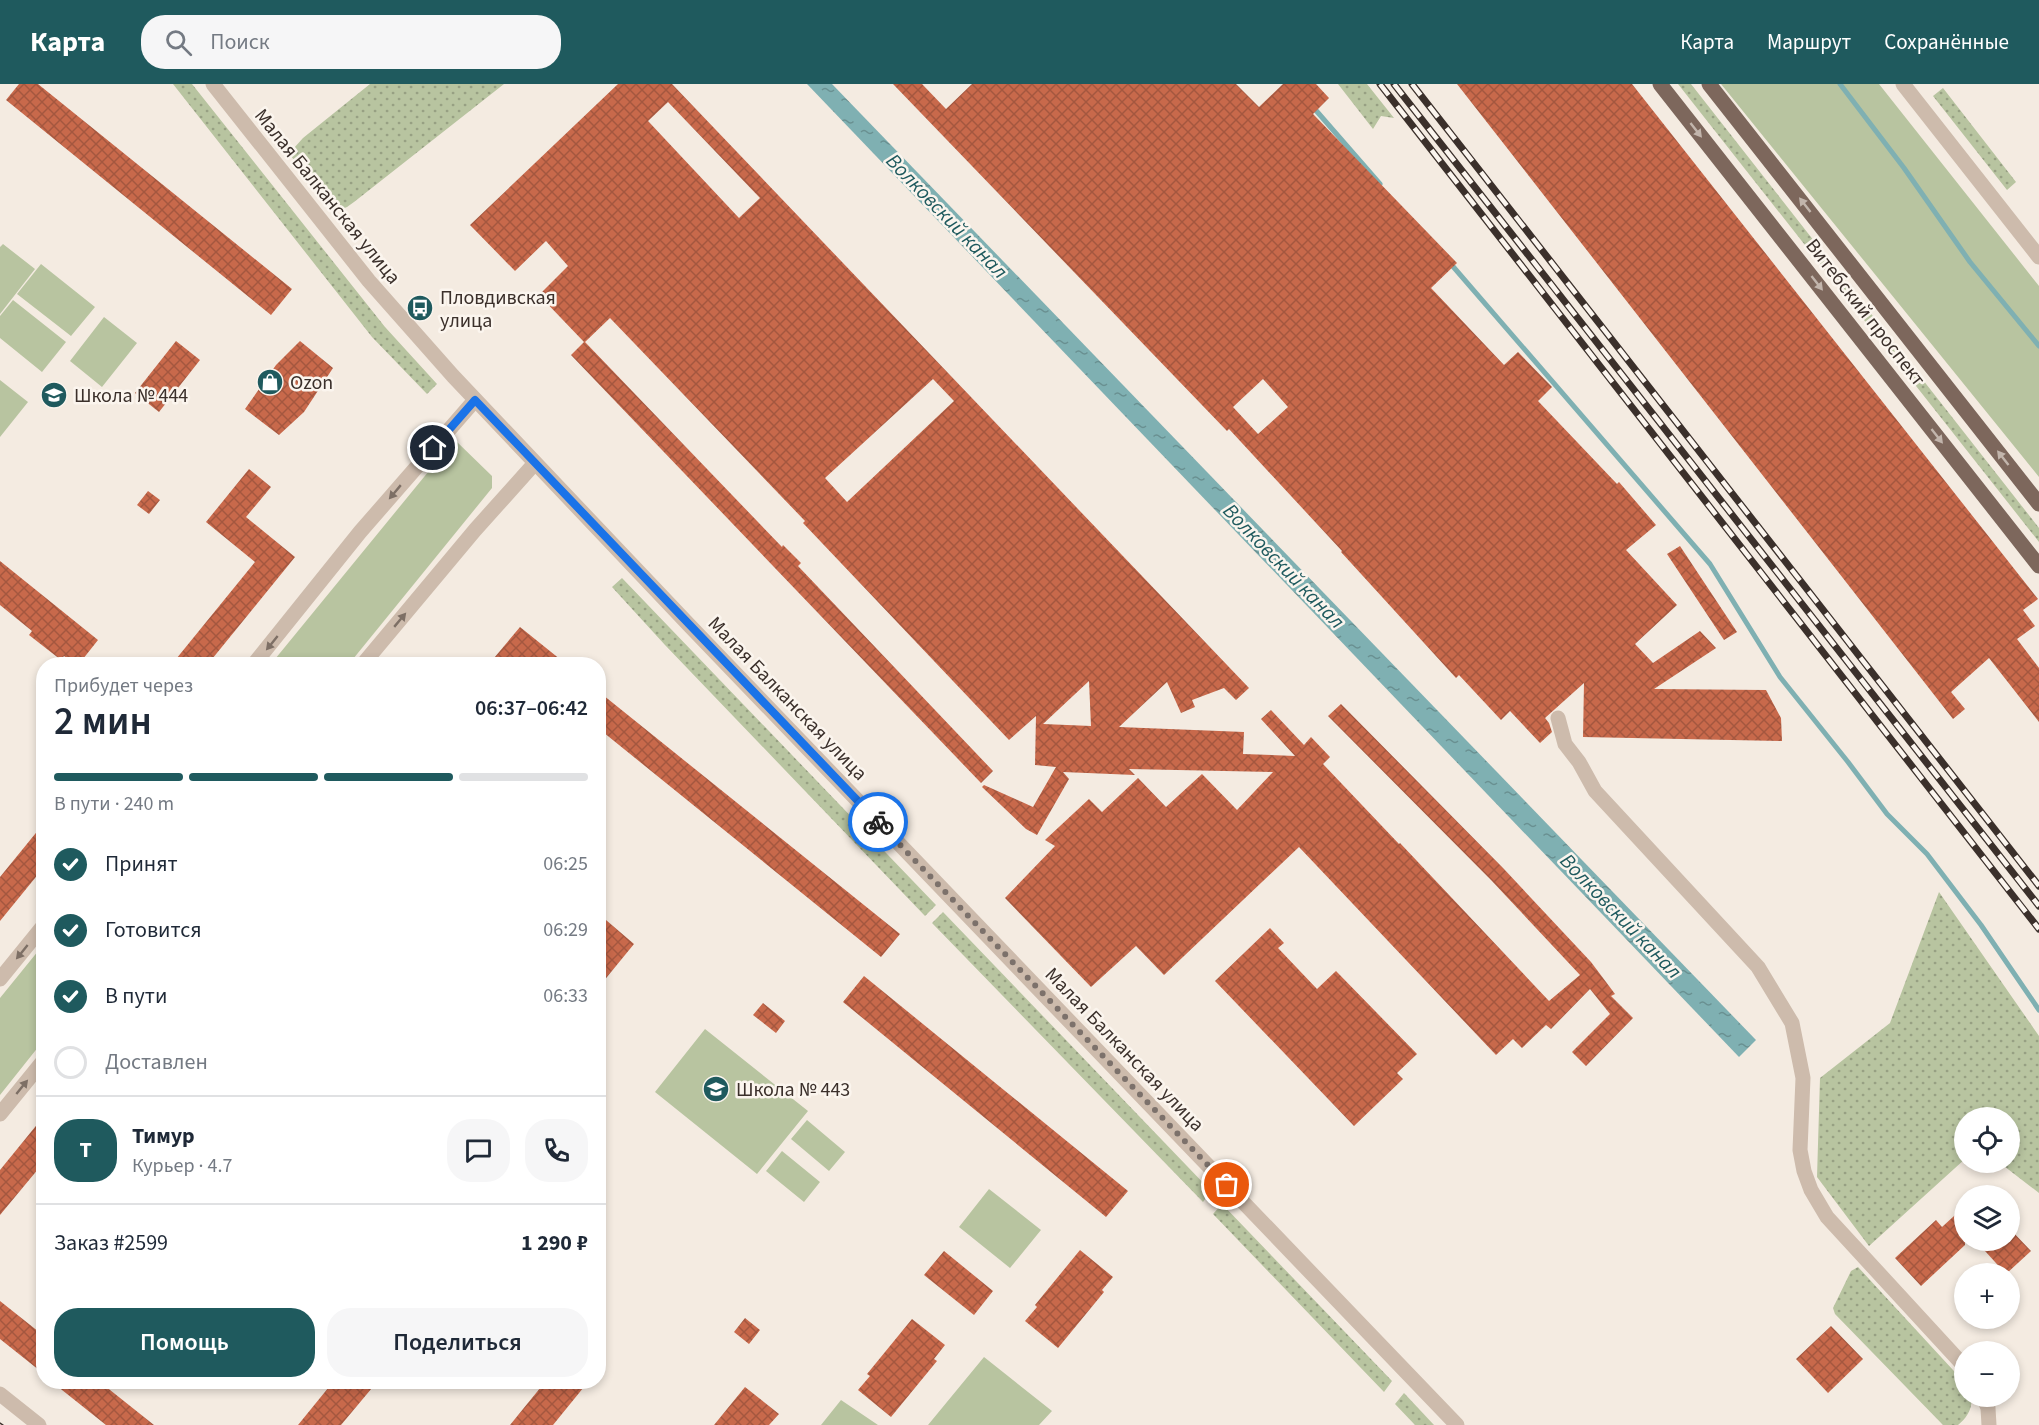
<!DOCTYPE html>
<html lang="ru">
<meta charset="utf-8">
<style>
:root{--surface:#fff;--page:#f6f6f7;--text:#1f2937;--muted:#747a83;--line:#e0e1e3;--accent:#1f5a5e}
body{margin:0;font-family:"Source Sans 3",sans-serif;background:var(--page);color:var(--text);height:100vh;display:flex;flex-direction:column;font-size:22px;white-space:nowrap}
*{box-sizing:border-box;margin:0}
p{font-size:20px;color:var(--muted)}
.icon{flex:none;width:33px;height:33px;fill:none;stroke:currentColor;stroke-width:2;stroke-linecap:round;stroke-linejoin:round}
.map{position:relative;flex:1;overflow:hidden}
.side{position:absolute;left:36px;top:573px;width:570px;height:732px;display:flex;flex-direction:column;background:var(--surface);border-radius:24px;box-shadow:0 3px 9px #0003}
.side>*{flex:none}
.fabs{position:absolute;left:1954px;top:1023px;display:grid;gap:12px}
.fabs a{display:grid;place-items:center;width:66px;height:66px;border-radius:50%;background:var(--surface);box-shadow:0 3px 9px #0003;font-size:30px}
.pin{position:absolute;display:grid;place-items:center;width:51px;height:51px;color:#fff;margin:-26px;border:3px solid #fff;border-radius:50%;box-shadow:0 2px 6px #0007}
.courier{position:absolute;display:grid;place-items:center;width:60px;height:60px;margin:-30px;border:4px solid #1a73e8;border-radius:50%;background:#fff;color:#222;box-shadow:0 2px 8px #0007}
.summary em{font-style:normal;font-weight:600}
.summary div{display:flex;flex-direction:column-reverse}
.summary{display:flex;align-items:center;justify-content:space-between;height:102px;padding:0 18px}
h1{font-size:39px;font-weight:600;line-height:45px}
.bar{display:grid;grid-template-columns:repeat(4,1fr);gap:9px 6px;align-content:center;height:72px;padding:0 18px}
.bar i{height:8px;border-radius:4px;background:var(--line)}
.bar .active{background:var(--accent)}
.bar p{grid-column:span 4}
.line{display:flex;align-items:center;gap:15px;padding:0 18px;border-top:2px solid var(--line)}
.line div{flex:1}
.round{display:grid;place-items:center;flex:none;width:63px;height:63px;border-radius:24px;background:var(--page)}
ol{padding:0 18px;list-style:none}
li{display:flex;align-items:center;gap:18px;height:66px}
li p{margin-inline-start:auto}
li .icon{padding:6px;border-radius:50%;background:var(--accent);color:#fff;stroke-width:4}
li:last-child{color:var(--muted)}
li i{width:33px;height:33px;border:3px solid var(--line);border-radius:50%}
.button{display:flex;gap:12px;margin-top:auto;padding:12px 18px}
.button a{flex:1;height:69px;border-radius:24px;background:var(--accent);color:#fff;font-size:24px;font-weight:600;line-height:69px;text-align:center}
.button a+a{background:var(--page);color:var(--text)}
header{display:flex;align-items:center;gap:36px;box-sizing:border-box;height:84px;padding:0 30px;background:var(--accent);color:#fff}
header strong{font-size:28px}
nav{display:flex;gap:33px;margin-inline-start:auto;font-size:21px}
.search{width:420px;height:54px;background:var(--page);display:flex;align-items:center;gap:15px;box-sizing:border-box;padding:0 21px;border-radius:24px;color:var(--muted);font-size:22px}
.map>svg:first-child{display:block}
</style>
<header>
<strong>Карта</strong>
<div class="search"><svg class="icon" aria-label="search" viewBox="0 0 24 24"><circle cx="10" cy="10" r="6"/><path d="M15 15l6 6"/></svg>Поиск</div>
<nav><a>Карта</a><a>Маршрут</a><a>Сохранённые</a></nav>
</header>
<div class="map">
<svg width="2039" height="1341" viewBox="0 0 2039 1341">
<defs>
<pattern id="grass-dots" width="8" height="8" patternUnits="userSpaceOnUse" patternTransform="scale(1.5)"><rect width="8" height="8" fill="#b8c4a0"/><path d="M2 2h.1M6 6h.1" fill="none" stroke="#97a083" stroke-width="1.8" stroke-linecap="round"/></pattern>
<pattern id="water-ripples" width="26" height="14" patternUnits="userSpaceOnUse" patternTransform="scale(1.5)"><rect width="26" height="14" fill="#7fb0b2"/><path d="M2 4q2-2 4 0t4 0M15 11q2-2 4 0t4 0" fill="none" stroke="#699091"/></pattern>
<pattern id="building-cross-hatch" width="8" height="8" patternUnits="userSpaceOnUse" patternTransform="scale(1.5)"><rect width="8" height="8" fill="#c8694b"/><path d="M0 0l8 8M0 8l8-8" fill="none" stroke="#a4573f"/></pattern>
</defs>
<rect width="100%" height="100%" fill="#f4ebe1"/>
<path fill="url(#grass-dots)" d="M173,0H192L385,243L437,300L427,310L372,253Z
M370,0H504L354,118L347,123L337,127L330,123L291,72L294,64L303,54Z
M1338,0H1367L1394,34L1381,32L1373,45Z
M1678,0H1691L2039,444V458Z
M1943,4L2016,98L2007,106L1933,12Z
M622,494L936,821L925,832L665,561L612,503Z
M1939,808L2039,952V1109L2000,1079L2010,1078V1034H1965V1075L1869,1162L1817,1093L1820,994L1890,939Z
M943,828L1211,1107L1203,1118L932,839Z
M1222,1120L1392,1297L1384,1308L1213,1130Z
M1858,1183L1965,1299V1312L1971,1313C1973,1324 1967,1334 1958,1341H1943L1835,1230L1833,1224L1851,1187Z
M1404,1309L1434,1341H1415L1395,1320Z"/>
<path fill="#b8c4a0" d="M1721,0H1879L2039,202V393Z
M3,160L35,185L0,230V163Z
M41,180L95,223L71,252L17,210Z
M13,216L66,258L42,288L0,254V232Z
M104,233L137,259L102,303L70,277Z
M0,296L28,318L0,353Z
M456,357L492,392V404L349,580H271L451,360Z
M43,861V957L0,1011V914Z
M705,945L808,1027L757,1090L655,1008Z
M807,1036L845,1068L829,1087L791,1055Z
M782,1067L820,1098L804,1118L766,1087Z
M989,1105L1041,1146L1010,1184L959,1143Z
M984,1273L1052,1327L1039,1341H928Z
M841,1316L878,1341H821Z"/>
<path fill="url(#water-ripples)" d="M807,0H832L1756,956L1739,973Z"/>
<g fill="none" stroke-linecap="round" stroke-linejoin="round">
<path stroke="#7fb0b2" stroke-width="5" d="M1840,0L1904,84L1970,178L2039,262
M1313,23L1380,100
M1450,179L1710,480L1780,593L1848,678L1887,730L1927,770L1981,841L2039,926"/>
</g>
<path fill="url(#building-cross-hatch)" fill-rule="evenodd" d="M19,0H38L292,205L271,231L6,16Z
M618,0H672L1249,604L1236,616L1224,604L1192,616L1195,623L1181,629L1167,598L1119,643L1244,648L1243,670L1295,672L1261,635L1271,626L1304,661L1311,653L1330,673L1323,680L1399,760L1400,759L1549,917L1580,891L1491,796L1328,632L1341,620L1503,784L1591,878L1615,910L1611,912L1633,934L1586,982L1572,968L1610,930L1590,905L1551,945L1546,941L1522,964L1513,955L1496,971L1299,763L1164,891L1136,862L1091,903L1005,814L1055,762L1045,756L1089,715L1102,728L1138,694L1166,723L1202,690L1237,726L1273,688L1129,685L1135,691L1063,688L1069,695L1037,751L1026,745L982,703L984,701L1033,723L1056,683L1035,681L1036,632L1009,656L803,439L805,437L610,234L585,258L782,463L783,461L801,479L798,482L993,687L981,699L571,271L584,258L539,211L568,182L546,157L515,187L470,141ZM668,18L760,114L739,134L648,37ZM933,295L954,317L847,418L825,394ZM1089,597L1091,642L1043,640Z
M893,0H922L946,25L972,0H1236L1259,23L1283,0H1316L1329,14L1313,30L1457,179L1431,204L1504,281L1518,268L1552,303L1538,317L1617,400L1619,398L1656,441L1626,466L1677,521L1635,560L1653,579L1700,547L1716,564L1654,605L1766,606L1781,634L1782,657L1583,653L1584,599L1545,634L1549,639L1552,648L1540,659L1510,627L1501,636L1459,591L1456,594L1341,468L1342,467L1229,345L1227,347ZM1263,295L1288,323L1258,350L1233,323Z
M1457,0H1632L2038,515L2023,526L2035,542L2017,555L2039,584V638L1989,574L1951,608L1965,625L1953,635Z
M176,257L200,276L159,328L135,309Z
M300,257L333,284L304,328L279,351L245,325L276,281Z
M249,385L271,403L246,433L295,473L208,580H172L255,478L206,438Z
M148,407L160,416L149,430L137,421Z
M1680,462L1737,548L1724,556L1667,470Z
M0,477L98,556L79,580H74L64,572L61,576L29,551L32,547L0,521Z
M520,543L566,580H489Z
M598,607L900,850L881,873L598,644Z
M44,739V783L0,837V793Z
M606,836L634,860L598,904V845Z
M1270,844L1284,859L1278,864L1317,905L1336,887L1417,970L1397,989L1403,995L1354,1042L1215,897Z
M864,892L1128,1107L1106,1133L843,918Z
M763,919L785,937L776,949L753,931Z
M44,1032V1078L0,1131V1086Z
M1965,1122V1161L1921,1202L1895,1174L1936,1136L1942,1143Z
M2010,1145L2031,1167L2006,1190L1975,1156H2010Z
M1080,1166L1113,1193L1102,1206L1104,1208L1058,1264L1025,1237L1037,1223L1035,1221Z
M944,1167L993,1207L974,1231L924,1191Z
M0,1217L44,1252V1290L0,1255Z
M745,1234L760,1246L749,1260L734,1248Z
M912,1235L945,1261L934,1275L937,1277L891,1333L858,1306L870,1292L867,1290Z
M1831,1242L1863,1275L1828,1309L1796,1275Z
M52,1298H100L154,1341H106Z
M333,1298H377L341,1341H298Z
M545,1298H588L553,1341H510Z
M745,1303L779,1330L769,1341H714Z"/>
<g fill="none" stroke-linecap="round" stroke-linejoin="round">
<path stroke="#cdbbac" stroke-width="15" d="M1903,0L2039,173
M254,580L360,448L475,316
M363,580L475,446L535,379
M1558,634L1565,660L1579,678L1595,707L1758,883L1792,939L1803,994L1800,1066L1804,1087L1811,1106L1827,1133L1965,1283
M0,895L44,841
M0,1030L44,976
M0,1310L39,1341
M1983,1312L1988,1324L1989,1341"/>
<path stroke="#cdbbac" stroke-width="15" d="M213,0L369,197L453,292L690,542L1457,1341"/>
<path stroke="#7d675c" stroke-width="15" d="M1660,0L2039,482
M1709,0L2039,420"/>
<path stroke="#3b302b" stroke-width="1.5" d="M0,1339L3,1341"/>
<defs>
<path id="rail" d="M1380,0L2039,845
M1394,0L2039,822
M1412,0L2039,802"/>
</defs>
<use href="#rail" stroke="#3b302b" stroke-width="7"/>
<use href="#rail" stroke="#fbf5ee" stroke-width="4.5" stroke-dasharray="14" stroke-linecap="butt"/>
</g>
<defs><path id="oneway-solid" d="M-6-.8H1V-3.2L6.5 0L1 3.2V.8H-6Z" transform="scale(1.5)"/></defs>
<g fill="#c2b5ac">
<use href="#oneway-solid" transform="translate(1696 46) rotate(52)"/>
<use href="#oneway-solid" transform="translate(1805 121) rotate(-128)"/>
<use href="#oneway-solid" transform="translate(1817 199) rotate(52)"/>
<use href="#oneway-solid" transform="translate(1937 352) rotate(52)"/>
<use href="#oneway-solid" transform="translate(2003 374) rotate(-128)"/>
</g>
<g fill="#7d6f65">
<use href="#oneway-solid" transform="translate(395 408) rotate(130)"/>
<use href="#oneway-solid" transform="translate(400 536) rotate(-50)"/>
<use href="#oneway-solid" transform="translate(272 559) rotate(129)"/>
<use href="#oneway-solid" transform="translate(22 868) rotate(129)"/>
<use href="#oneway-solid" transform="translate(22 1003) rotate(-51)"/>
</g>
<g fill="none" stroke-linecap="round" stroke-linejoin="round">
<path stroke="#7c716b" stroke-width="6" stroke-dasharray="0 10.8" d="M878,738L1227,1101"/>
<path stroke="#1a73e8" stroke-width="8" d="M433,364L475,316L878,738"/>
</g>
<defs>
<symbol id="bus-disc" viewBox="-11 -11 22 22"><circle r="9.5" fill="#1f5a5e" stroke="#fbf5ee"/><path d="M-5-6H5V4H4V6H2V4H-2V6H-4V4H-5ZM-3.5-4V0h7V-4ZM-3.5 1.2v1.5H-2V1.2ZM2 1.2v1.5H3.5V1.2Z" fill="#fff"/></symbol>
<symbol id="shop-disc" viewBox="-11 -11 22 22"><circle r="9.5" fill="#1f5a5e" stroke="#fbf5ee"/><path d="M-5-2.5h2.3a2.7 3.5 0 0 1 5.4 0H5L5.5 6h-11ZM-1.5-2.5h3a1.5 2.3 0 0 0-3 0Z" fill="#fff"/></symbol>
<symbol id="school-disc" viewBox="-11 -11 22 22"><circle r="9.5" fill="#1f5a5e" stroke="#fbf5ee"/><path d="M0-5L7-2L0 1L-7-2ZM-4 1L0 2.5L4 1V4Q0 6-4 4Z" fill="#fff"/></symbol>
</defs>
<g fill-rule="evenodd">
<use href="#bus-disc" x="405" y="209" width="30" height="30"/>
<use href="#shop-disc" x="255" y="283" width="30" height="30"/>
<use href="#school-disc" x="39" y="296" width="30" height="30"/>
<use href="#school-disc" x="701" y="990" width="30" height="30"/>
</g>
<g text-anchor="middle" stroke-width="5" stroke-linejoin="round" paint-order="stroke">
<g font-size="20" fill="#3b302b" stroke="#fbf5ee">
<text transform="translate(328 112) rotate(51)" y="7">Малая Балканская улица</text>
<text transform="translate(1866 228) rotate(52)" y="7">Витебский проспект</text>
<text transform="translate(788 614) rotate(46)" y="7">Малая Балканская улица</text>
<text transform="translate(1125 965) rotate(46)" y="7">Малая Балканская улица</text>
</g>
<g font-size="20" fill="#3b302b" stroke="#fbf5ee" text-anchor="start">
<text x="440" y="220">Пловдивская<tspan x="440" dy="23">улица</tspan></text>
<text x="290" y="305">Ozon</text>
<text x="74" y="318">Школа № 444</text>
<text x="736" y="1012">Школа № 443</text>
</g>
<g font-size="21" font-style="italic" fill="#1f5a5e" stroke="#fbf5ee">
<text transform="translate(947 132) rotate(46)" y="7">Волковский канал</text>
<text transform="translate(1284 482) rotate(46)" y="7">Волковский канал</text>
<text transform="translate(1621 832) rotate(46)" y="7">Волковский канал</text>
</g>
</g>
</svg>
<div class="fabs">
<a><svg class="icon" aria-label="locate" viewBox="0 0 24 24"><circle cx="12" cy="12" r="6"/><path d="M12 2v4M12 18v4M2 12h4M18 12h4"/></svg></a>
<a><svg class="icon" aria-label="layers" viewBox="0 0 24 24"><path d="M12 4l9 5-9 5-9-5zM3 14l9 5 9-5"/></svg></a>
<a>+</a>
<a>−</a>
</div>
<div class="pin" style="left:1227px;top:1101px;background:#ea580c"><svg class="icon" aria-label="bag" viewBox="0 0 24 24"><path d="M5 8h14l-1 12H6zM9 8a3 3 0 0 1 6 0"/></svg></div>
<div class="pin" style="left:433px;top:364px;background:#1f2937"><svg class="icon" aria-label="home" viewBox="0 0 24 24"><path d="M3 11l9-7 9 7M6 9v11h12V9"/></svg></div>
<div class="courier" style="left:878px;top:738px"><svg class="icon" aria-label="bike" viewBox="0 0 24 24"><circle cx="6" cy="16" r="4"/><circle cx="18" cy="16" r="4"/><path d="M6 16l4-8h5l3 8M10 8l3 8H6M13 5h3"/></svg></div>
<section class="side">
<div class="summary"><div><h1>2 мин</h1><p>Прибудет через</p></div><em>06:37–06:42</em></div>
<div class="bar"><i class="active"></i><i class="active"></i><i class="active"></i><i></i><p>В пути · 240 m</p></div>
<ol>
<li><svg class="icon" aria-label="check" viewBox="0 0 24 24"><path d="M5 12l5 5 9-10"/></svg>Принят<p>06:25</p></li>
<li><svg class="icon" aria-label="check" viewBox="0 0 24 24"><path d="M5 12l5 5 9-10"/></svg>Готовится<p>06:29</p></li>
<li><svg class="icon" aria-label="check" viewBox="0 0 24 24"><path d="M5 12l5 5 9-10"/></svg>В пути<p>06:33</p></li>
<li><i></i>Доставлен</li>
</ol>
<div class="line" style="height:108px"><b class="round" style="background:var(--accent);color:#fff">Т</b><div><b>Тимур</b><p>Курьер · 4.7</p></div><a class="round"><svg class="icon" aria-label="chat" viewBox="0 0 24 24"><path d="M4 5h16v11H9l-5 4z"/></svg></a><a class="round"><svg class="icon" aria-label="phone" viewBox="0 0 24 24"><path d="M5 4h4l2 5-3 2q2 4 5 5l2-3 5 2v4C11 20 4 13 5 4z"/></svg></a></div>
<div class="line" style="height:78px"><div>Заказ #2599</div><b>1 290 ₽</b></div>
<div class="button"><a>Помощь</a><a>Поделиться</a></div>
</section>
</div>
